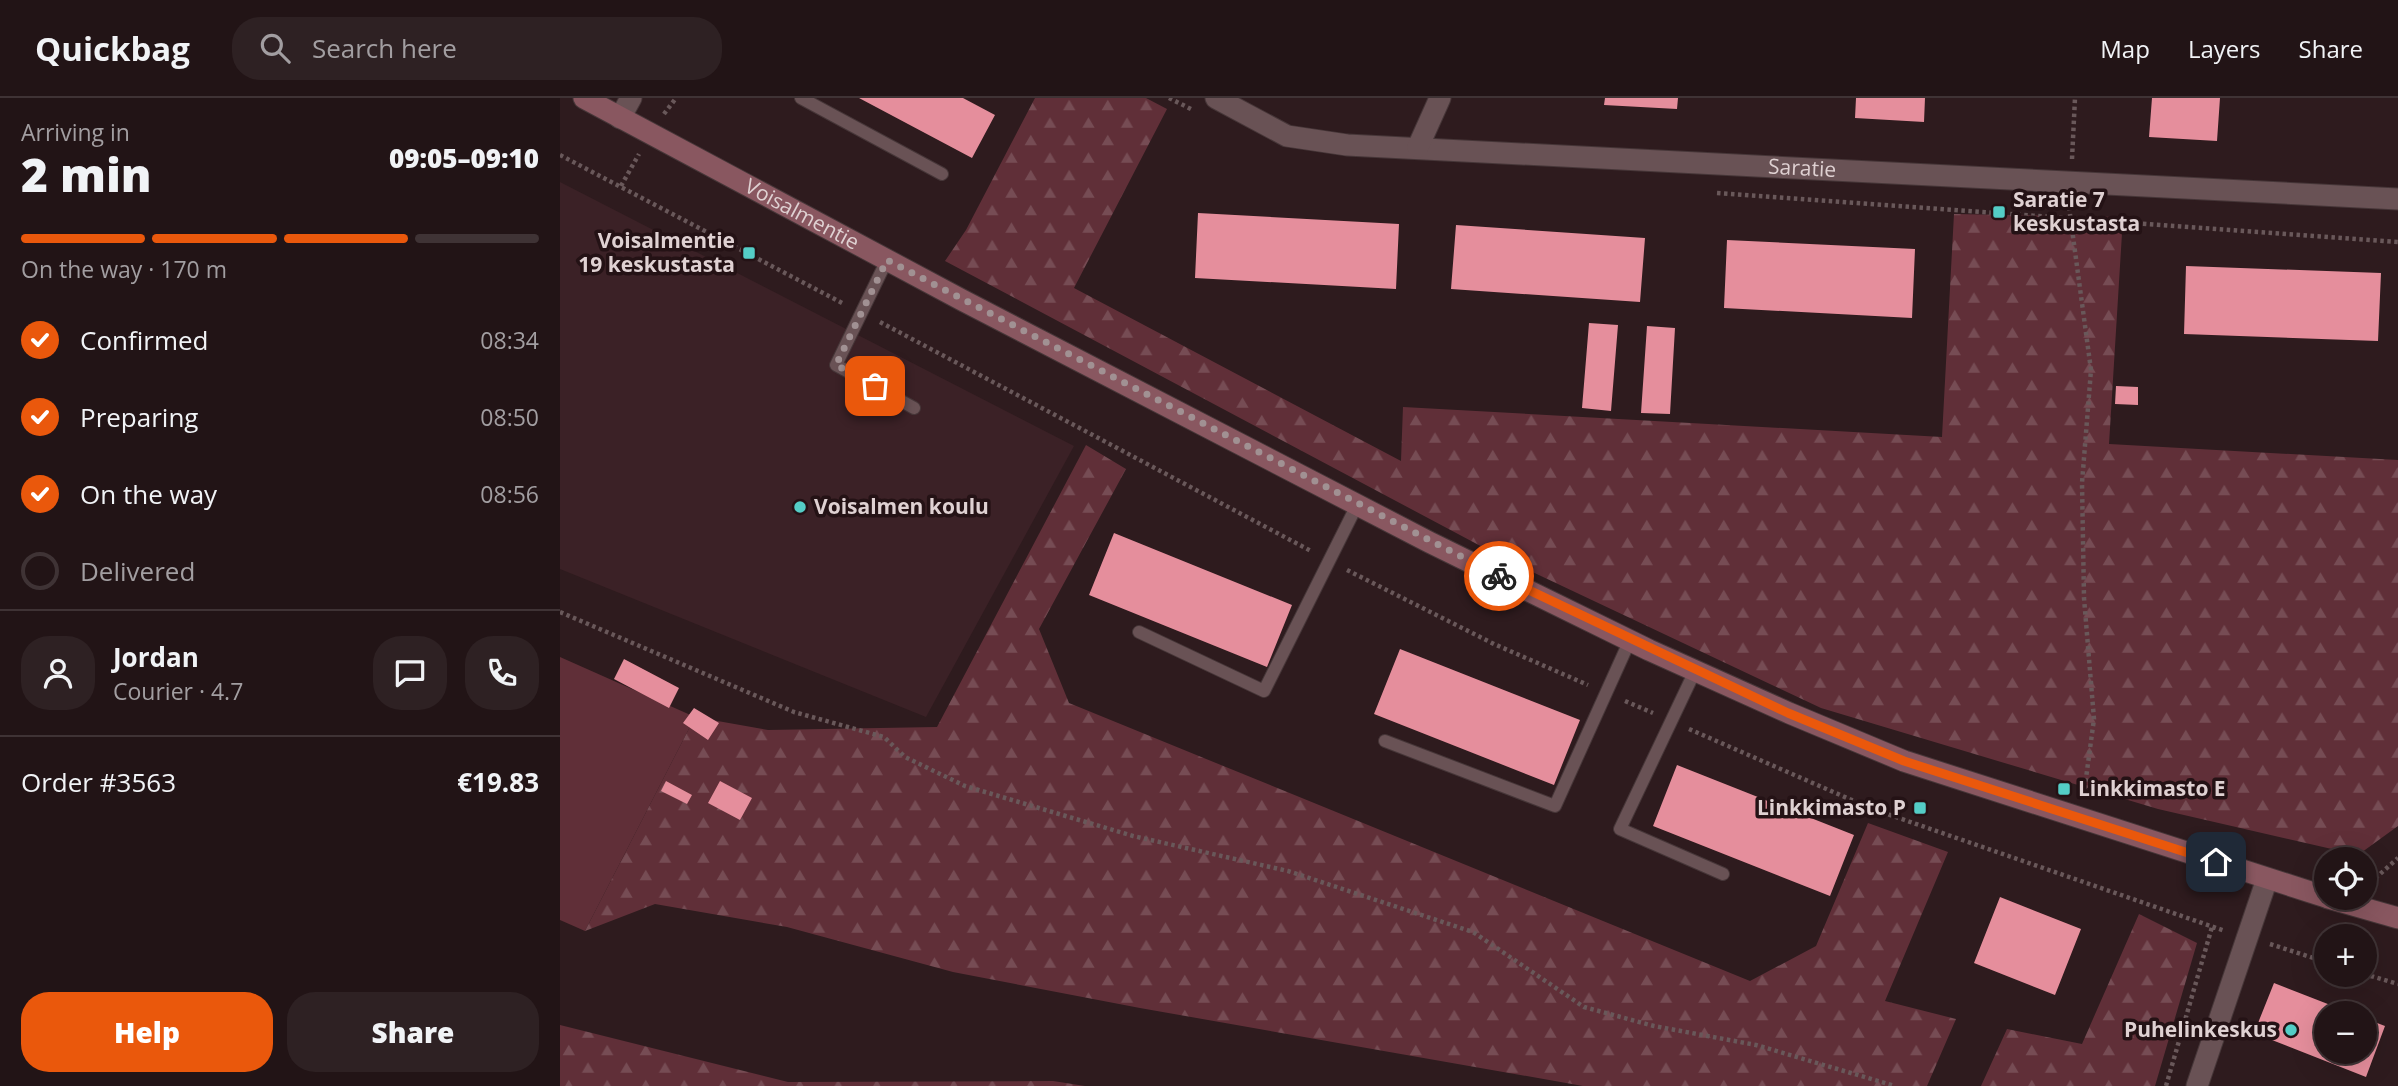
<!DOCTYPE html>
<meta charset="utf-8">
<style>
:root{--surface:#221416;--page:#2e2123;--text:#f1f3f6;--muted:#a29ea1;--line:#3f3335;--accent:#ea580c}
body{margin:0;font-family:"Open Sans",sans-serif;background:var(--page);color:var(--text);height:100vh;display:flex;flex-direction:column;font-size:26px;white-space:nowrap}
*{box-sizing:border-box;margin:0}
p{font-size:23px;color:var(--muted)}
.icon{flex:none;width:38px;height:38px;fill:none;stroke:currentColor;stroke-width:2;stroke-linecap:round;stroke-linejoin:round}
.map{position:relative;flex:1;overflow:hidden}
.sheet{display:flex;flex-direction:column;background:var(--surface);width:560px}
.sheet>*{flex:none}
.buttons{position:absolute;left:1754px;top:749px;display:grid;gap:14px}
.buttons a{display:grid;place-items:center;width:63px;height:63px;border-radius:50%;background:var(--surface);box-shadow:0 7px 28px #0002,0 0 0 2px var(--line);font-size:35px}
.pin{position:absolute;display:grid;place-items:center;width:60px;height:60px;color:#fff;margin:-30px;border-radius:14px;box-shadow:0 4px 10px #0006}
.courier{position:absolute;display:grid;place-items:center;width:70px;height:70px;margin:-35px;border:5px solid #ea580c;border-radius:50%;background:#fff;color:#222;box-shadow:0 2px 9px #0007}
.overview em{font-style:normal;font-weight:800}
.overview div{display:flex;flex-direction:column-reverse}
.overview{display:flex;align-items:center;justify-content:space-between;height:119px;padding:0 21px}
h1{font-size:46px;font-weight:800;line-height:52px}
.bar{display:grid;grid-template-columns:repeat(4,1fr);gap:10px 7px;align-content:center;height:84px;padding:0 21px}
.bar i{height:9px;border-radius:5px;background:var(--line)}
.bar .current{background:var(--accent)}
.bar p{grid-column:span 4}
.line{display:flex;align-items:center;gap:18px;padding:0 21px;border-top:2px solid var(--line)}
.line div{flex:1}
.round{display:grid;place-items:center;flex:none;width:74px;height:74px;border-radius:28px;background:var(--page)}
ol{padding:0 21px;list-style:none}
li{display:flex;align-items:center;gap:21px;height:77px}
li p{margin-inline-start:auto}
li .icon{padding:7px;border-radius:50%;background:var(--accent);color:#fff;stroke-width:4}
li:last-child{color:var(--muted)}
li i{width:38px;height:38px;border:4px solid var(--line);border-radius:50%}
.primary-button{display:flex;gap:14px;margin-top:auto;padding:14px 21px}
.primary-button a{flex:1;height:80px;border-radius:28px;background:var(--accent);color:#fff;font-size:28px;font-weight:800;line-height:80px;text-align:center}
.primary-button a+a{background:var(--page);color:var(--text)}
header{display:flex;align-items:center;gap:42px;box-sizing:border-box;height:98px;padding:0 35px;background:var(--surface);border-bottom:2px solid var(--line)}
header strong{font-size:33px}
nav{display:flex;gap:38px;margin-inline-start:auto;font-size:24px}
.search{width:490px;height:63px;background:var(--page);display:flex;align-items:center;gap:18px;box-sizing:border-box;padding:0 24px;border-radius:28px;color:var(--muted);font-size:26px}
main{display:flex;flex:1;min-height:0}
.map>svg:first-child{display:block}
</style>
<header>
<strong>Quickbag</strong>
<div class="search"><svg class="icon" aria-label="search" viewBox="0 0 24 24"><circle cx="10" cy="10" r="6"/><path d="M15 15l6 6"/></svg>Search here</div>
<nav><a>Map</a><a>Layers</a><a>Share</a></nav>
</header>
<main>
<section class="sheet">
<div class="overview"><div><h1>2 min</h1><p>Arriving in</p></div><em>09:05–09:10</em></div>
<div class="bar"><i class="current"></i><i class="current"></i><i class="current"></i><i></i><p>On the way · 170 m</p></div>
<ol>
<li><svg class="icon" aria-label="check" viewBox="0 0 24 24"><path d="M5 12l5 5 9-10"/></svg>Confirmed<p>08:34</p></li>
<li><svg class="icon" aria-label="check" viewBox="0 0 24 24"><path d="M5 12l5 5 9-10"/></svg>Preparing<p>08:50</p></li>
<li><svg class="icon" aria-label="check" viewBox="0 0 24 24"><path d="M5 12l5 5 9-10"/></svg>On the way<p>08:56</p></li>
<li><i></i>Delivered</li>
</ol>
<div class="line" style="height:126px"><a class="round"><svg class="icon" aria-label="person" viewBox="0 0 24 24"><circle cx="12" cy="8" r="4"/><path d="M4 21q1-7 8-7t8 7"/></svg></a><div><b>Jordan</b><p>Courier · 4.7</p></div><a class="round"><svg class="icon" aria-label="chat" viewBox="0 0 24 24"><path d="M4 5h16v11H9l-5 4z"/></svg></a><a class="round"><svg class="icon" aria-label="phone" viewBox="0 0 24 24"><path d="M5 4h4l2 5-3 2q2 4 5 5l2-3 5 2v4C11 20 4 13 5 4z"/></svg></a></div>
<div class="line" style="height:91px"><div>Order #3563</div><b>€19.83</b></div>
<div class="primary-button"><a>Help</a><a>Share</a></div>
</section>
<div class="map">
<svg width="1838" height="988" viewBox="0 0 1838 988">
<defs>
<pattern id="forest-firs" width="22" height="20" patternUnits="userSpaceOnUse" patternTransform="scale(1.75)"><rect width="22" height="20" fill="#602f38"/><path d="M5 1l3.5 6h-7zM16 11l3.5 6h-7z" fill="#764c54"/></pattern>
</defs>
<rect width="100%" height="100%" fill="#2e1b1e"/>
<path fill="#3b2126" d="M0,84L514,348L366,619L0,471Z"/>
<path fill="#602f38" d="M0,559L135,619L25,833L0,822Z"/>
<path fill="url(#forest-firs)" d="M475,0H586L607,11L514,190L841,363L843,309L1382,339L1394,116L1563,119L1549,346L1838,362V728L1798,757L1598,711L1261,610L945,461L385,163L406,132Z
M526,347L566,371L479,531L509,605L1190,883L1256,848L1308,725L1388,754L1325,903L1396,921L1367,988H1023L580,910L393,874L227,829L95,806L25,833L135,619L208,632L377,629Z
M1579,816L1637,845L1595,988H1421L1447,931L1522,946Z
M0,927L228,984L493,983L525,988H0Z"/>
<path fill="#e58e9c" d="M299,0H403L435,17L412,60Z
M1045,0H1118L1117,11L1044,7Z
M1296,0H1365L1364,24L1295,20Z
M1592,0H1660L1657,43L1589,39Z
M638,115L839,126L836,191L635,180Z
M896,127L1085,140L1080,204L891,191Z
M1167,142L1355,151L1352,220L1164,210Z
M1626,168L1821,175L1818,243L1624,236Z
M1029,225L1058,227L1051,313L1022,310Z
M1087,228L1115,230L1110,316L1081,315Z
M1556,288L1578,289V307L1555,306Z
M554,435L732,507L707,569L529,497Z
M840,551L1020,622L994,687L814,616Z
M64,561L119,590L109,610L54,581Z
M134,610L159,625L148,642L123,625Z
M1117,667L1294,737L1270,798L1093,728Z
M106,683L132,697L127,706L101,693Z
M160,683L192,700L180,722L148,705Z
M1440,799L1521,831L1495,897L1414,865Z
M1714,885L1791,915H1766V954H1804V920L1825,928L1806,979L1694,935Z"/>
<g fill="none" stroke-linecap="round" stroke-linejoin="round">
<defs>
<path id="lane" d="M241,0L382,76
M327,162L276,267L354,310
M579,534L704,593L797,407
M1135,573L1060,731L1163,776
M825,643L995,708L1070,542"/>
<g id="street">
<path id="s1" d="M656,0L727,38L787,47L1838,101"/>
<path d="M60,20L71,0"/>
<path d="M858,49L880,0"/>
<path d="M1637,988L1707,781"/>
</g>
<g id="secondary">
<path id="s2" d="M24,0L402,202L869,444L1089,552L1229,615L1344,663L1766,799"/>
<path d="M1768,800L1838,820"/>
</g>
</defs>
<use href="#lane" stroke="#463638" stroke-width="14"/>
<use href="#street" stroke="#463638" stroke-width="23"/>
<use href="#secondary" stroke="#463638" stroke-width="23"/>
<path stroke="#69585a" stroke-width="4.5" stroke-dasharray="3.5 3.5" stroke-linecap="butt" d="M609,0L633,12
M104,16L116,0
M0,57L284,206
M1512,61L1515,0
M61,88L79,56
M1157,95L1838,144
M1509,109L1531,272L1522,385L1524,500L1534,621L1524,695
M320,224L751,453
M787,472L934,546L1028,587
M0,514L234,614L324,639L345,659L405,688L573,738L728,773L913,834L1024,909L1094,928L1196,947L1335,988
M1065,603L1093,615
M1129,631L1310,710L1665,833
M1810,785L1838,760
M1776,838L1780,828
M1710,846L1766,864
M1804,876L1838,886
M1606,988L1652,829"/>
<use href="#lane" stroke="#695255" stroke-width="12"/>
<use href="#street" stroke="#695255" stroke-width="21"/>
<use href="#secondary" stroke="#895760" stroke-width="21"/>
</g>
<g fill="none" stroke-linecap="round" stroke-linejoin="round">
<path stroke="#a19193" stroke-width="7" stroke-dasharray="0 12.6" d="M315,288L276,267L327,162L939,478"/>
<path stroke="#ea580c" stroke-width="9" d="M939,478L1228,615L1344,663L1656,764"/>
</g>
<g fill="#54cdc6" stroke="#241215" stroke-width="2.5">
<rect x="1432" y="107" width="14" height="14" rx="3.5"/>
<rect x="182" y="148" width="14" height="14" rx="3.5"/>
<circle cx="240" cy="409" r="7"/>
<rect x="1497" y="684" width="14" height="14" rx="3.5"/>
<rect x="1353" y="703" width="14" height="14" rx="3.5"/>
<circle cx="1731" cy="932" r="7"/>
</g>
<g text-anchor="middle" stroke-width="7" stroke-linejoin="round" paint-order="stroke">
<g font-size="21" fill="#dfd1d2" stroke="#241215">
<text dy="7" stroke="none"><textPath href="#s1" startOffset="597">Saratie</textPath></text>
<text dy="7" stroke="none"><textPath href="#s2" startOffset="247">Voisalmentie</textPath></text>
</g>
<g font-size="21" font-weight="bold" fill="#dfd1d2" stroke="#241215" text-anchor="start">
<text x="1453" y="109">Saratie 7<tspan x="1453" dy="24">keskustasta</tspan></text>
<text x="175" y="150" text-anchor="end">Voisalmentie<tspan x="175" dy="24">19 keskustasta</tspan></text>
<text x="254" y="416">Voisalmen koulu</text>
<text x="1518" y="698">Linkkimasto E</text>
<text x="1346" y="717" text-anchor="end">Linkkimasto P</text>
<text x="1717" y="939" text-anchor="end">Puhelinkeskus</text>
</g>
</g>
</svg>
<div class="buttons">
<a><svg class="icon" aria-label="locate" viewBox="0 0 24 24"><circle cx="12" cy="12" r="6"/><path d="M12 2v4M12 18v4M2 12h4M18 12h4"/></svg></a>
<a>+</a>
<a>−</a>
</div>
<div class="pin" style="left:315px;top:288px;background:#ea580c"><svg class="icon" aria-label="bag" viewBox="0 0 24 24"><path d="M5 8h14l-1 12H6zM9 8a3 3 0 0 1 6 0"/></svg></div>
<div class="pin" style="left:1656px;top:764px;background:#1f2937"><svg class="icon" aria-label="home" viewBox="0 0 24 24"><path d="M3 11l9-7 9 7M6 9v11h12V9"/></svg></div>
<div class="courier" style="left:939px;top:478px"><svg class="icon" aria-label="bike" viewBox="0 0 24 24"><circle cx="6" cy="16" r="4"/><circle cx="18" cy="16" r="4"/><path d="M6 16l4-8h5l3 8M10 8l3 8H6M13 5h3"/></svg></div>
</div>
</main>
